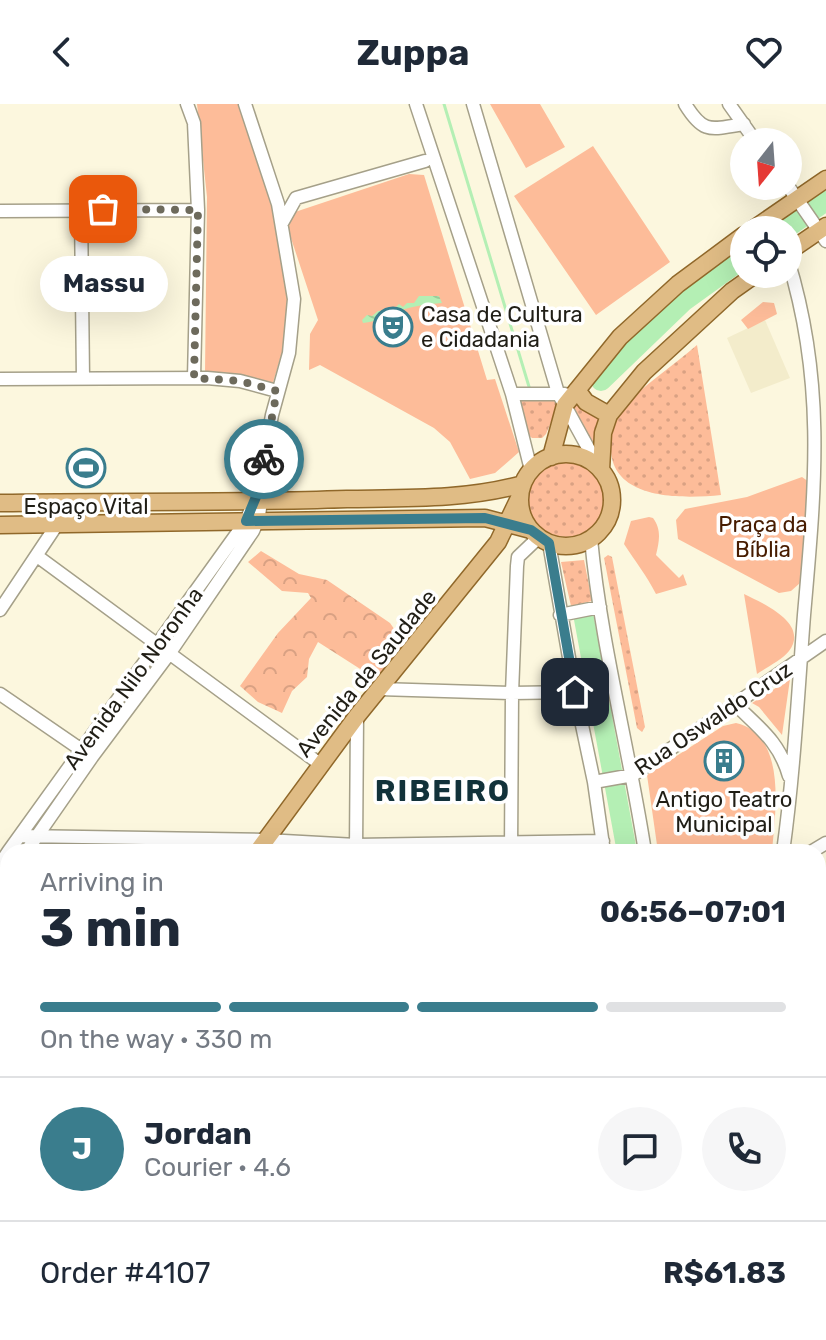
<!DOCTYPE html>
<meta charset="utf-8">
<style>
:root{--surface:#fff;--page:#f6f6f7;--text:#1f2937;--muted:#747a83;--line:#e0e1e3;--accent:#3a7d8d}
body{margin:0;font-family:Rubik,sans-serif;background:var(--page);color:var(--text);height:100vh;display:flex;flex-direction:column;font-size:30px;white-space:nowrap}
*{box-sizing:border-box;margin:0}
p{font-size:26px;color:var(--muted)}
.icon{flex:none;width:44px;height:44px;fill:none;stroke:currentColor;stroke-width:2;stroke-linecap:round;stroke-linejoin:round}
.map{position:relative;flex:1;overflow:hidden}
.details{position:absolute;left:0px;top:740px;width:826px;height:496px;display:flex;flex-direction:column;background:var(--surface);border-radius:24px 24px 0 0;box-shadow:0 8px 32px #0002}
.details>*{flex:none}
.needle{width:52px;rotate:197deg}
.fabs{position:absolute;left:730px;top:24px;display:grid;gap:16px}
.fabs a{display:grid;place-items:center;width:72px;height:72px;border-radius:50%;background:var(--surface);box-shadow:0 8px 32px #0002;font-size:40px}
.pin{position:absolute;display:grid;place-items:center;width:68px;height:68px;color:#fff;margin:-34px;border-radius:16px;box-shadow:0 4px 12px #0006}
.courier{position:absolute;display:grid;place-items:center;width:80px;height:80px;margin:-40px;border:6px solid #3a7d8d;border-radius:50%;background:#fff;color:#222;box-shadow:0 2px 10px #0007}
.bubble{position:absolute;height:56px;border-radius:28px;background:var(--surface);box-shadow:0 8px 32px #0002;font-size:26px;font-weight:700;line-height:56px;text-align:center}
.head em{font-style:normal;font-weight:700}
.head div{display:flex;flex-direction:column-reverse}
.head{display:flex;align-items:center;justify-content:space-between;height:136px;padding:0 40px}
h1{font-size:52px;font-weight:700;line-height:60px}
.bar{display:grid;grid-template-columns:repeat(4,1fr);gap:12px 8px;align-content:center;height:96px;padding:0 40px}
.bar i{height:10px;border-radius:6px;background:var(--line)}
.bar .on{background:var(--accent)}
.bar p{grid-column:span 4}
.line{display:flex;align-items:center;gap:20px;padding:0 40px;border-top:2px solid var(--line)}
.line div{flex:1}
.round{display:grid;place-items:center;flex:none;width:84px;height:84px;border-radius:42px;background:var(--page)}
header{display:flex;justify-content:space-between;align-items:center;height:104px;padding:0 40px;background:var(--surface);font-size:36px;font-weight:700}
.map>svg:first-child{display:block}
</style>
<header><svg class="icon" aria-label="back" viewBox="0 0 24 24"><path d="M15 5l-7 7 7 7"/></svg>Zuppa<svg class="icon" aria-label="heart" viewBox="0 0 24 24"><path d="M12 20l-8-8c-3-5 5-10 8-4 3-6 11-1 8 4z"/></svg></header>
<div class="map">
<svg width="826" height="1236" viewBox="0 0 826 1236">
<defs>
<pattern id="grass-dots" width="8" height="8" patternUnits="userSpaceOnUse" patternTransform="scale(2)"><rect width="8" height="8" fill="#fdbc99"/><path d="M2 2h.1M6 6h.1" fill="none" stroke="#d9a183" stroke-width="1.8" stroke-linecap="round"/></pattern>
<pattern id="forest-crowns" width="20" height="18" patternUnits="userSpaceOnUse" patternTransform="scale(2)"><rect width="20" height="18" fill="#fdbc99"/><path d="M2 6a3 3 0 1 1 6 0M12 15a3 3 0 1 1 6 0" fill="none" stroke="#d9a183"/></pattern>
<pattern id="water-waves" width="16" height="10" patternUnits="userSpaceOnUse" patternTransform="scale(2)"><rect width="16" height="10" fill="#b4efb4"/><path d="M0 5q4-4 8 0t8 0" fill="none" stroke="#9acc9a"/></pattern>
</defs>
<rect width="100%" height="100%" fill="#fcf7de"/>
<path fill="#f3eccb" d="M765,216L790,274L751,289L727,234Z"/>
<path fill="url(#grass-dots)" d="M697,241L721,391C682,395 607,397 611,339C612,328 615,313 622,305C643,281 673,262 697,241Z
M554,290L559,299L546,330L542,334H532L527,330L516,297Z
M579,295L603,313L595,342L572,305Z
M528 395a38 38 0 1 1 76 0a38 38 0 1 1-76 0Z
M608,451L612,453L645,623L642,628L637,624L604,454Z
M584,456L592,497L571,502L561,458Z"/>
<path fill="url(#forest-crowns)" d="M261,447L299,470L327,476L390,519L406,542L379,577L318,538L309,555L307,573L292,587L282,609L258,598L240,582L278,529L311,494L308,489L282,487L248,458Z"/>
<path fill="#fdbc99" d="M197,0H239L275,113L288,193V228L272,282L205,269L207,93Z
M490,0H540L565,43L526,64Z
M593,42L670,158L596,211L514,92Z
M409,70L424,71L487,276L495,275L519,348L495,369L470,375L450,338L434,324L320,261L309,266L310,230L318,216L287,122L292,109Z
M763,198L774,199L777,210L748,225L741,216Z
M802,373L809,378L810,387L800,479L791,487L779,489L678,435L676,416L685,405L747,393Z
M649,413L653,414C662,426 659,438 656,451L679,474L683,470L687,481L656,490C647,472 635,457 624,440L631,417Z
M744,490C762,499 810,519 789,547C782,556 767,563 757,570Z
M790,575L782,631L759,603L752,599Z
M736,619C788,631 775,710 772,748H658L647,671L723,622Z"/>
<path fill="url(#water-waves)" d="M419,192H439L442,199C428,200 413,202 399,207C387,211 377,218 363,219L362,216L367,211L372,212L378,207L393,206L399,200L403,203L407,199H414Z"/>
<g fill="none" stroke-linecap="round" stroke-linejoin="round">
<path stroke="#b4efb4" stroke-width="3" d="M444,0L530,286"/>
<path stroke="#b4efb4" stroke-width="20" d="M784,126L826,97
M601,277L683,198L744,154
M584,515L627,748
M647,1236L649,1228"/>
<defs>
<path id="minor" d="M187,0L194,19L198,106L194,274
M416,0L512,290L531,366
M473,0L558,289L598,362
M685,0C704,31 711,25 744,20
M729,0L756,38
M788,82L826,137
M81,105L83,275
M0,107L198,106
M282,119L296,94L425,57
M0,275L207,274L240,277L277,287
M512,290H565
M591,435C601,541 629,644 645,748
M549,439L575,588L594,678L604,748
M37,452L320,660
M0,506L58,419L67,398
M560,511L600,503
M379,585L512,589L575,588
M0,590L86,649
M735,600C759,624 779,637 789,672
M594,678L633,671L826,537
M20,732L266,736L356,741L603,737
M8,748L246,417L258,388L272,311L289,249L294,195L278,100L245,0
M26,748L92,653L169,550L253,427C259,415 263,402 258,389
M356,748L357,612
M511,748L512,589L517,462L518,453L539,433
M783,748C794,669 798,590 804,511C815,385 826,279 788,156
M811,748L826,739
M0,760L8,748
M0,784L8,773
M0,884H8
M818,936L826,931
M0,1208H8
M143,1236V1228
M307,1236V1228
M622,1236V1228
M671,1236L672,1228
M797,1236L826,1229"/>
<path id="major" d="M752,126L826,75
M788,148L826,122
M577,286L586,298L609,311
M520 396a46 46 0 1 1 92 0a46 46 0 1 1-92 0Z
M551,353L565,301L620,233L678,180L744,131
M601,366L603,329L609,311L644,268L732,187L756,170
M0,399C116,397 232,399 347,395C406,394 466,396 523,380
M0,421L485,414L531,426
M257,748L357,612L498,438L520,392
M818,1053L826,1051
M0,1091L8,1081
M818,1155L826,1153
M741,1236L744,1228"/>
</defs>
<use href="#minor" stroke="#a5a089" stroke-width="15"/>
<use href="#major" stroke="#90682a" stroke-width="19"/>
<use href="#minor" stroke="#fff" stroke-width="12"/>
<use href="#major" stroke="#e0bc85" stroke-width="16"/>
</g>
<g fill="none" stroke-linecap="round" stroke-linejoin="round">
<path stroke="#6d6a5c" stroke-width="8" stroke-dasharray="0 14.4" d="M103,105L198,106L194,274L240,277L277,287L264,355"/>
<path stroke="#3a7d8d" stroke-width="10" d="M264,355L258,388L246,417L485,414L531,426L549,439L575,588"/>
</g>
<defs>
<symbol id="theatre-ring" viewBox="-11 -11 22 22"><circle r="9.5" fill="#fff" stroke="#3a7d8d" stroke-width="1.5"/><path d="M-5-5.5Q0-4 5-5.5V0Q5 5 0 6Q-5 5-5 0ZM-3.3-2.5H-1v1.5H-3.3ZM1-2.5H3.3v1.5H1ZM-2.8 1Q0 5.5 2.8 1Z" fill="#3a7d8d"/></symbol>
<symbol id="stadium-ring" viewBox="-11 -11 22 22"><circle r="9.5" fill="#fff" stroke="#3a7d8d" stroke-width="1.5"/><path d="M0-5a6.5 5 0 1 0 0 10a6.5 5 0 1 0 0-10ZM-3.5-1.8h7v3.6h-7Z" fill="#3a7d8d"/></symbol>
<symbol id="building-ring" viewBox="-11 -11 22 22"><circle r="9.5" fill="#fff" stroke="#3a7d8d" stroke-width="1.5"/><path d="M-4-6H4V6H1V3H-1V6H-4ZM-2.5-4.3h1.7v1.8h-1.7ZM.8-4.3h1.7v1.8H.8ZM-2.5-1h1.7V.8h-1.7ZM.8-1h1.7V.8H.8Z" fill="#3a7d8d"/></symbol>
</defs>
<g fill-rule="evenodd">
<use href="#theatre-ring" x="371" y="201" width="44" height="44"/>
<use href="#stadium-ring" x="64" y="342" width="44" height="44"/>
<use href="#building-ring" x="702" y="635" width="44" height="44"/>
</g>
<g text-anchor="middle" stroke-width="7" stroke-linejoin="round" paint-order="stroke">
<g font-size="22" fill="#201e16" stroke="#fff">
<text x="421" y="218" text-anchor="start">Casa de Cultura<tspan x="421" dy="25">e Cidadania</tspan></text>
<text x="86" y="410">Espaço Vital</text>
<text x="724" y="703">Antigo Teatro<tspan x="724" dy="25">Municipal</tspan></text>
</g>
<g font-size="22" fill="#471c00" stroke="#fff">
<text x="763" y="428">Praça da<tspan x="763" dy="25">Bíblia</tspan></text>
</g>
<g font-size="22" fill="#201e16" stroke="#fff">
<text transform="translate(366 569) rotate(-51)" y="8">Avenida da Saudade</text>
<text transform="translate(133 574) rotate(-54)" y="8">Avenida Nilo Noronha</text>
<text transform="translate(713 614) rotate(-34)" y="8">Rua Oswaldo Cruz</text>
</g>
<g font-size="30" font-weight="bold" letter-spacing="2" fill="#12323a" stroke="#fff">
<text x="443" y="697">RIBEIRO</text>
</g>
</g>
</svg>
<div class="fabs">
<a><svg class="needle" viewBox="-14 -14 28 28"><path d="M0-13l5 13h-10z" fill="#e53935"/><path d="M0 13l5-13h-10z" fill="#747a83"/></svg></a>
<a><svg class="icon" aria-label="locate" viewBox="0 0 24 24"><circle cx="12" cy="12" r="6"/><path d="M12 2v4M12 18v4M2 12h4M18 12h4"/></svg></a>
</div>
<div class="pin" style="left:103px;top:105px;background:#ea580c"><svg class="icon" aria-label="bag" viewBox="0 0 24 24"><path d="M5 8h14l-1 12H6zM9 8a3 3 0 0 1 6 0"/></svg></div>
<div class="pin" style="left:575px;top:588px;background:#1f2937"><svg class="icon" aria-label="home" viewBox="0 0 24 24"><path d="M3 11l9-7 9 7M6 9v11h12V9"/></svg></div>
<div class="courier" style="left:264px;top:355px"><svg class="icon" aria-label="bike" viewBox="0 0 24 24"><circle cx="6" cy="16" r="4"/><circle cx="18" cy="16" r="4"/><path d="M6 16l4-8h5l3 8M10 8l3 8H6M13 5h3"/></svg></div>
<div class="bubble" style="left:40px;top:152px;width:128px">Massu</div>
<section class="details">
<div class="head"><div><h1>3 min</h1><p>Arriving in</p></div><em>06:56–07:01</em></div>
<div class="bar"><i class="on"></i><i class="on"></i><i class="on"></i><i></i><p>On the way · 330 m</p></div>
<div class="line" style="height:144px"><b class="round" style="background:var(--accent);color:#fff">J</b><div><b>Jordan</b><p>Courier · 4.6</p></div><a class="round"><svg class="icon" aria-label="chat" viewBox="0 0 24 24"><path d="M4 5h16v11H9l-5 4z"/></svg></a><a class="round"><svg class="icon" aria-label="phone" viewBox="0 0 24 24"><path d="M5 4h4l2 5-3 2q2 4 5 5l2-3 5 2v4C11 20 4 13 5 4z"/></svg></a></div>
<div class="line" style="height:104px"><div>Order #4107</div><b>R$61.83</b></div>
</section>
</div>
